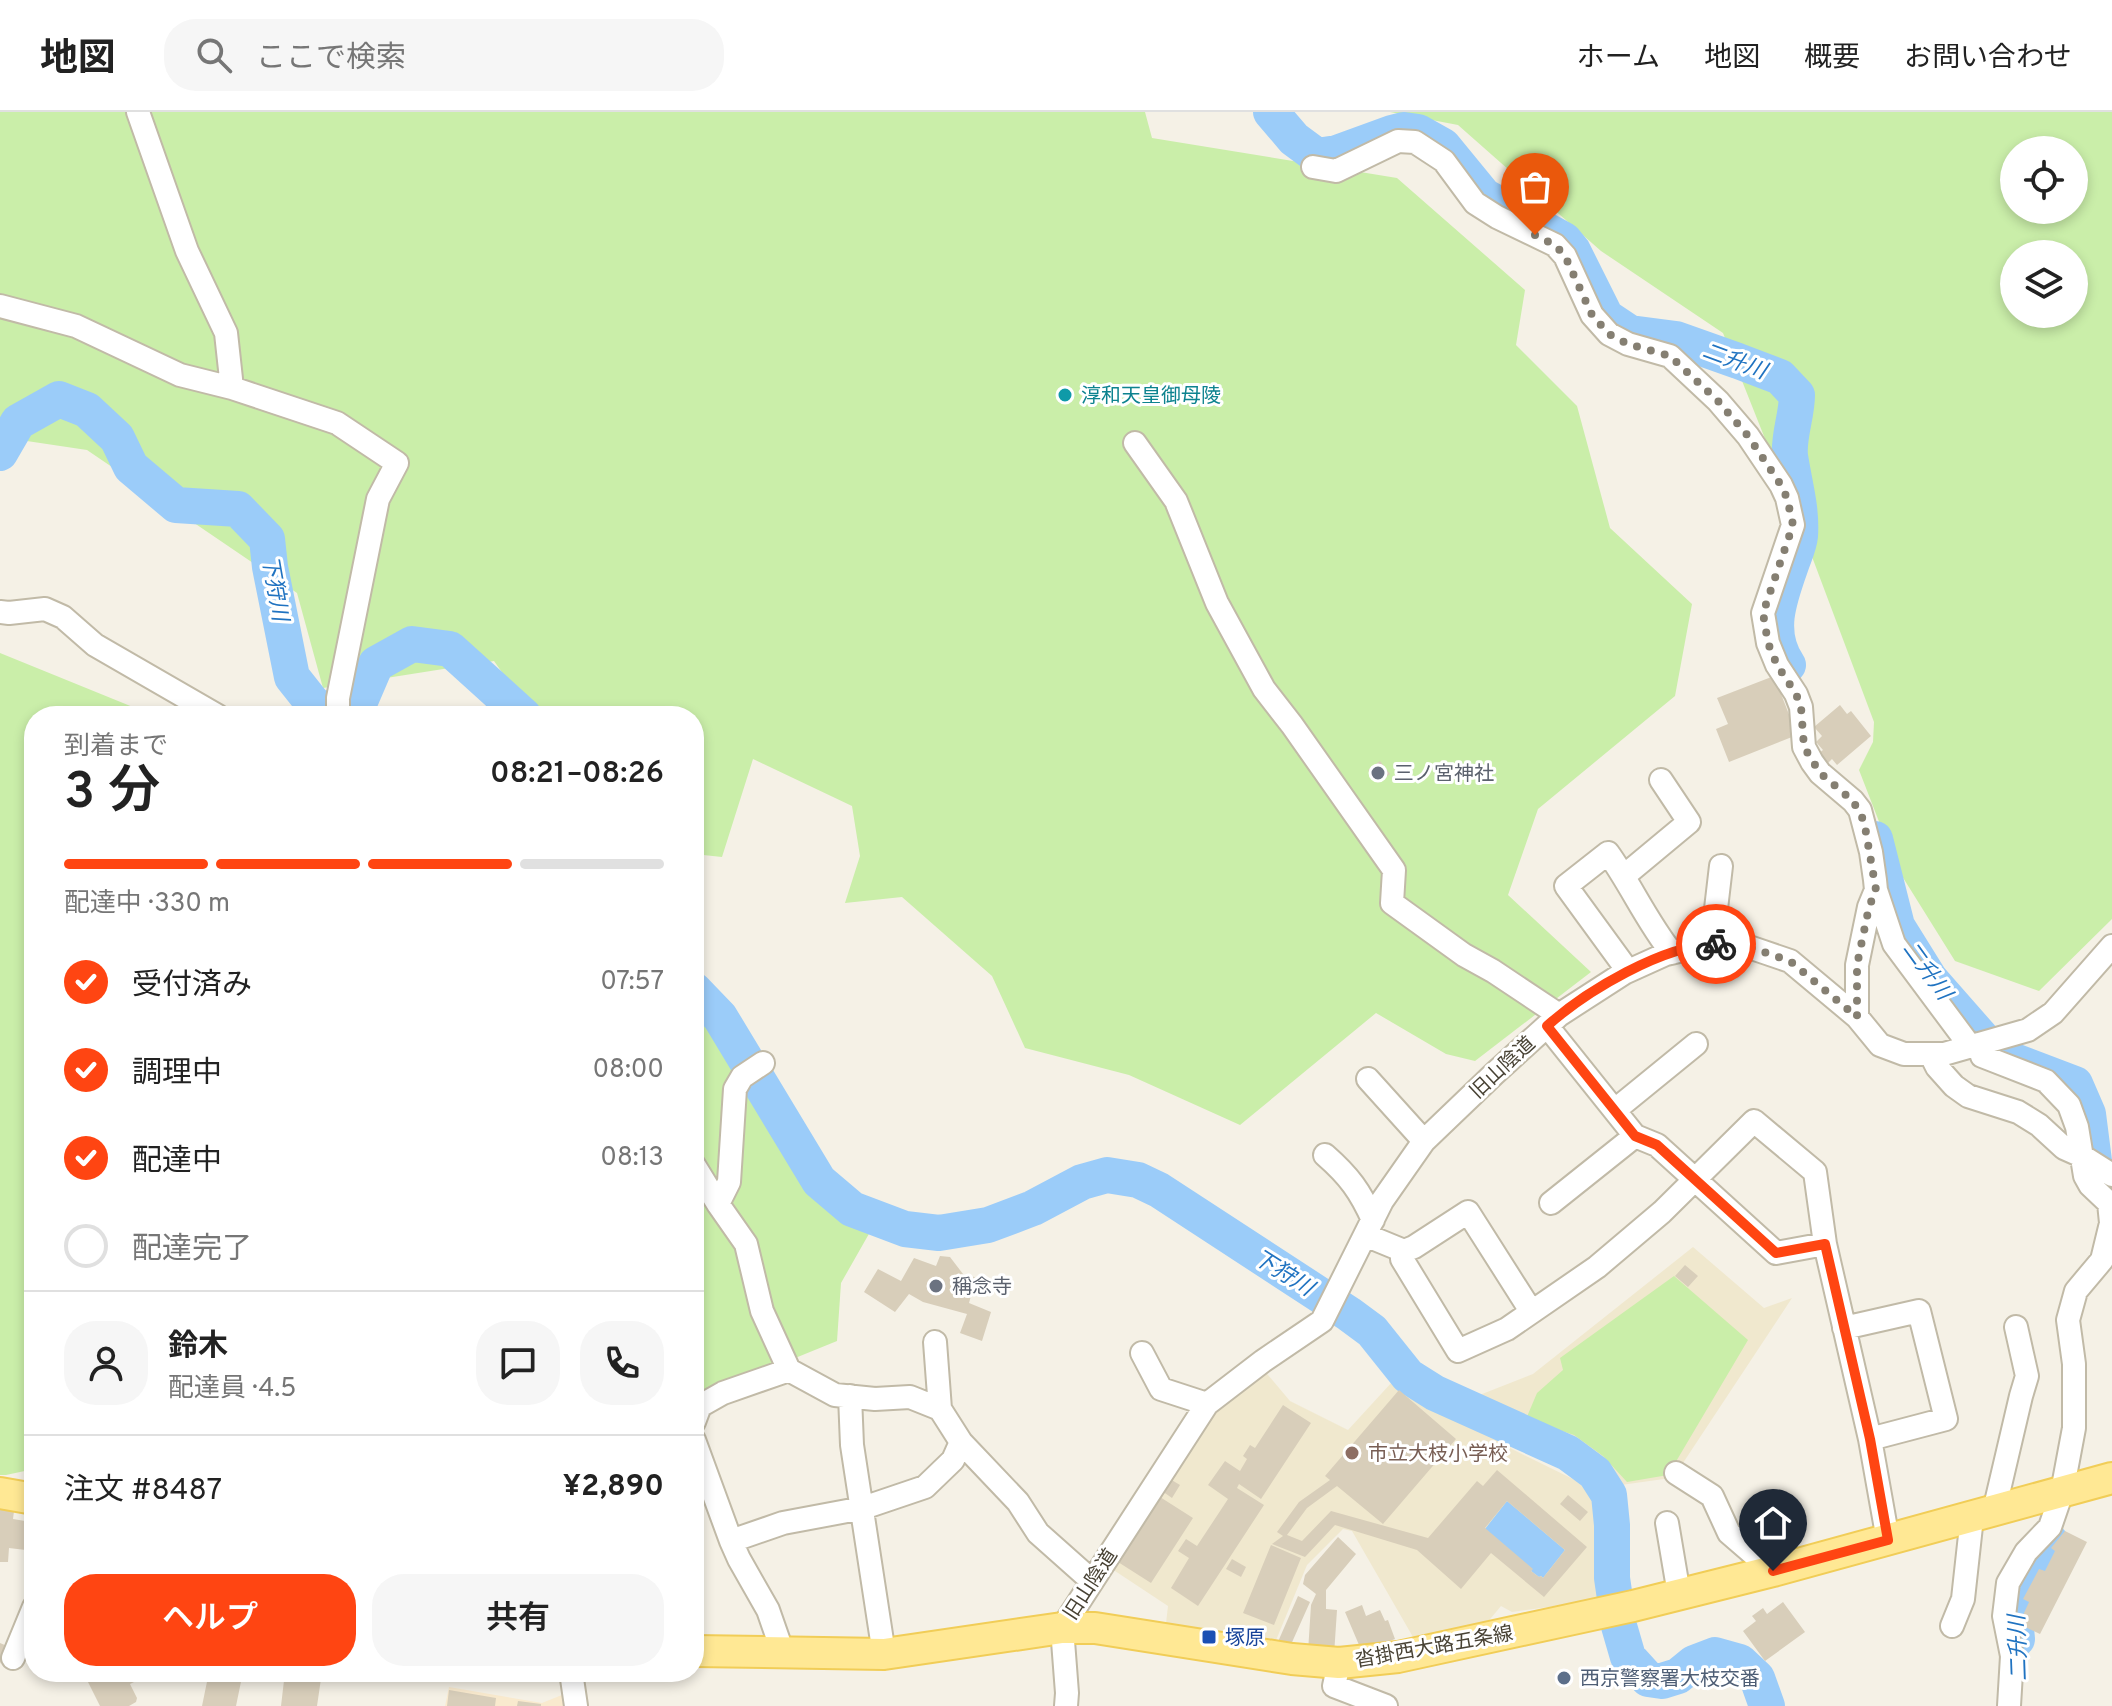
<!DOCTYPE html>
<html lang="ja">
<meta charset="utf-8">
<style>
:root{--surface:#fff;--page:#f6f6f6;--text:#222;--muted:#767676;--line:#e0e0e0;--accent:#ff4512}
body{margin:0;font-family:Overpass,"Noto Sans JP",sans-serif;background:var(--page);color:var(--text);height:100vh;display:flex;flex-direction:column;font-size:30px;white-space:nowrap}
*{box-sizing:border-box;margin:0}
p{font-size:26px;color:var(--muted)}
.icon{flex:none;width:44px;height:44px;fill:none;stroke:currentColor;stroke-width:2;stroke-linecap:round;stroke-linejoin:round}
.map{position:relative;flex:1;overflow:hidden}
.sheet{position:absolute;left:24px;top:594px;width:680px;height:976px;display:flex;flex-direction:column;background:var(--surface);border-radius:32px;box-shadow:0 4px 12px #0003}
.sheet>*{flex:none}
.buttons{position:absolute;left:2000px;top:24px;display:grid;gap:16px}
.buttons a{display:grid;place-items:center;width:88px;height:88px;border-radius:50%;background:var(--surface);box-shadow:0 4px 12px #0003;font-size:40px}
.pin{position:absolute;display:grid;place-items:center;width:68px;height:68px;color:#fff;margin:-82px -34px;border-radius:50% 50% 50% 0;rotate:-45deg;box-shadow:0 0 8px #0007}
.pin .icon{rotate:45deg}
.courier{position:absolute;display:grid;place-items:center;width:80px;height:80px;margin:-40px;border:6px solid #ff4512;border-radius:50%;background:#fff;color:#222;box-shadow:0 2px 10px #0007}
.summary em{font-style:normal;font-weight:600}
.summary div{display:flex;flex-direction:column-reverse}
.summary{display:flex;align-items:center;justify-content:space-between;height:136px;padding:0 40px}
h1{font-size:52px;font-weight:600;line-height:60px}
.bar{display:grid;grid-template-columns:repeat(4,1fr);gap:12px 8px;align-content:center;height:96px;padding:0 40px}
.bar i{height:10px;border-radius:6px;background:var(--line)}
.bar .current{background:var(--accent)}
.bar p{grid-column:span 4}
.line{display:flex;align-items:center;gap:20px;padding:0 40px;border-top:2px solid var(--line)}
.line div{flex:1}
.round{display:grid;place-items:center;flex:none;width:84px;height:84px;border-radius:32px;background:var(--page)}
ol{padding:0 40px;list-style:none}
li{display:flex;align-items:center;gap:24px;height:88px}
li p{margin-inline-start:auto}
li .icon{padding:8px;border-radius:50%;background:var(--accent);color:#fff;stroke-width:4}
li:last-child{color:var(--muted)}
li i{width:44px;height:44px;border:4px solid var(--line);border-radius:50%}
.primary-button{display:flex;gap:16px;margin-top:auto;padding:16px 40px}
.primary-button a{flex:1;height:92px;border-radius:32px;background:var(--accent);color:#fff;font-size:32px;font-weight:600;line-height:92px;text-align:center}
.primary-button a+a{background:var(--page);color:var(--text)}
header{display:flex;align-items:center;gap:48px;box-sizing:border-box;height:112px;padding:0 40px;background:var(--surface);border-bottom:2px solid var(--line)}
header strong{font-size:38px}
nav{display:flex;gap:44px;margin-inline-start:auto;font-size:28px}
.search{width:560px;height:72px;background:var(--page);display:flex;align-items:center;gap:20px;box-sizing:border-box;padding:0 28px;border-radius:32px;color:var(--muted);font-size:30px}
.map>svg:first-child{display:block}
</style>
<header>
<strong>地図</strong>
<div class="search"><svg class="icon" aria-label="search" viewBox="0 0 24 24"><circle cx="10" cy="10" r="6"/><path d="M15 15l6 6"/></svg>ここで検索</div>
<nav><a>ホーム</a><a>地図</a><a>概要</a><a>お問い合わせ</a></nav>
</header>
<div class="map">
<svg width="2112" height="1594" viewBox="0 0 2112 1594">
<rect width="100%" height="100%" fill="#f5f1e6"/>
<path fill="#f9eace" d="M449,1575L542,1591L562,1583L565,1594H445Z"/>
<path fill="#f0e8ce" d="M1693,1135L1764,1196L1792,1186L1679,1357L1707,1391L1671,1366L1621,1373L1602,1345L1572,1325L1524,1309L1510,1336L1577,1369L1592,1379L1610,1414L1600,1471L1601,1487L1573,1497L1556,1494L1512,1500L1501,1494L1481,1518L1417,1532L1352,1419L1343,1417L1307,1453L1272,1538L1165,1520L1168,1494L1112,1457L1219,1290L1263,1257L1290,1289L1348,1318L1393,1269L1482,1321L1495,1295L1477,1284L1533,1262Z"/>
<path fill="#caeea9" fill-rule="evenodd" d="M0,0H1145L1152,26L1397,66L1525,178L1516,233L1577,294L1610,416L1692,492L1675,584L1538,697L1508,783L1591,860L1475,949L1446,942L1376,901L1240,1013L1129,963L1025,936L992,864L902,785L845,791L860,744L852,694L753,647L722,745L694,742V604H533L494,549L323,576L297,481L87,338L0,325Z
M1390,0H2112V807L2039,879L1955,849L1897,756L1859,658L1873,630L1874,610L1814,450L1723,221L1601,139L1458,13ZM2014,38H2074V98H2014ZM2014,142H2074V202H2014Z
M0,541L155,604H34V1357L6,1363H0Z
M694,896L870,1120L841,1171L837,1229L694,1287Z
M1674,1164L1748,1228L1668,1363L1627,1370L1603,1344L1574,1323L1526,1307L1537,1281L1563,1258L1560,1246Z"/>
<path fill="#9bccf9" d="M1507,1389L1565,1438L1543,1466L1541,1464L1539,1465L1531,1459L1532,1457L1485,1417Z"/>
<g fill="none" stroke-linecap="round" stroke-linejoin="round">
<path stroke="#9bccf9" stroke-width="36" d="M1271,0L1294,27L1317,44L1337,41L1392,21L1404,18L1418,20L1443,34L1484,84L1564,128L1573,139L1606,205L1630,221L1676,227L1738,249L1780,265L1797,283C1797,303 1788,325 1790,344C1794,371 1802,396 1800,424C1799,434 1794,444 1791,453C1779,487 1766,521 1788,553
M0,341L18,310L59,287L87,298L117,326L131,355L176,393L238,397L267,427L270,455L292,565L315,594L338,600L358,594L376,552L412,532L450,537L524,604
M1875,727L1897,814L1930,867L1996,942L2075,972L2088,1002L2096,1065L2109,1081
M694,878L720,905L819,1069L852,1097L905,1117L939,1121L988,1113L1033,1096L1082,1070L1107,1063L1138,1068L1159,1078L1349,1202L1372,1219L1408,1264L1435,1281L1568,1341L1595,1361L1609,1383L1612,1413V1466L1619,1514L1628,1545L1648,1567L1662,1569L1678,1564L1694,1551L1715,1543L1740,1550L1757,1566L1767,1594
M2017,1527C2012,1484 2019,1460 2050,1429"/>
</g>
<path fill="#d8ceba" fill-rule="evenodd" d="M1774,564L1797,623L1729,650L1716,617L1728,612L1717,586Z
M1840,593L1847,602L1851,599L1871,624L1837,653L1832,647L1828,651L1819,641L1823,638L1816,630L1822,624L1814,615Z
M1380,649L1390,662L1378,671L1368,658Z
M940,1144L950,1145L963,1162L982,1167L978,1182L972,1180L969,1191L991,1200L982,1229L960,1221L967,1202L923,1190L909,1182L895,1200L864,1180L878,1157L901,1169L914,1146L936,1154Z
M1685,1153L1698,1164L1688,1175L1675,1164Z
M1399,1278L1456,1327L1383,1412L1337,1374L1307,1396L1287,1423L1302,1429L1331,1399L1428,1426L1477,1369L1483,1374L1497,1358L1587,1435L1544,1485L1491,1441L1461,1477L1417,1438L1335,1413L1305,1445L1272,1432L1283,1424L1277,1420L1299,1390L1330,1368L1325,1364ZM1507,1389L1565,1438L1543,1466L1541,1464L1539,1465L1531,1459L1533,1457L1485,1416Z
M1283,1293L1311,1311L1261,1387L1239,1372L1237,1376L1264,1393L1198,1494L1171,1476L1189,1446L1178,1439L1186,1427L1197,1434L1228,1387L1208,1373L1225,1349L1240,1359L1247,1347L1243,1344L1250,1333L1255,1336Z
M1170,1367L1180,1373L1172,1386L1162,1379Z
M1568,1383L1588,1400L1580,1409L1560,1392Z
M1160,1385L1193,1406L1151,1471L1118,1450Z
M0,1397L14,1399L13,1407L25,1409L24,1417L34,1418V1439L9,1436L8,1450H0Z
M2065,1419L2087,1430L2040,1522L2019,1512L2029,1490L2023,1487L2039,1457L2045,1459L2055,1439L2051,1436Z
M1338,1425L1356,1442L1326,1478V1497L1337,1498L1334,1543L1308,1540L1311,1493L1316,1482L1303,1472L1305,1463Z
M1271,1433L1301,1446L1274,1513L1243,1501Z
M1232,1447L1246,1455L1241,1465L1226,1457Z
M1298,1484L1310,1490L1289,1537L1277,1532Z
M1783,1490L1805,1520L1765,1549L1743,1519L1756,1509L1752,1504L1763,1496L1767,1502Z
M1362,1493L1366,1504L1380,1498L1385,1509L1388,1508L1395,1527L1362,1540L1345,1500Z
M0,1531L7,1534L0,1552Z
M83,1560H147L146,1564L130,1572L137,1586L136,1590L129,1594H100Z
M209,1560H243L236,1594H202Z
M285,1560H322L317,1594H281Z
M343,1560H363L362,1567L343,1564Z
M449,1578L496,1586L495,1594H447Z
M518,1589L541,1592V1594H517Z"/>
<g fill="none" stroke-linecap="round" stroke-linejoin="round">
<defs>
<path id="minor" d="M138,0L187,139L226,221L232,276
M1313,55L1336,59L1398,29L1415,30L1444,49L1475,91L1497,105L1555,133L1565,144L1592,203L1609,222L1628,232L1670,244L1718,289L1748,324L1781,373L1787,386L1793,413L1763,501L1768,531L1777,553L1796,582L1801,595L1804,635L1812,650L1820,661L1853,689L1860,698L1871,740L1875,768L1876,778L1869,795L1857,853V905
M0,194L76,214L180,263L232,276L337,311L397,351L378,387L338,586V604
M1135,331L1176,389L1217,491L1264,577L1292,613L1394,758L1392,791L1464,843L1493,859L1559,903
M0,500L9,501L45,497L63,505L95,533L218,604
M1624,764L1689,710L1661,668
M1876,778L1894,832L1970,934
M1712,831L1721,754
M1628,859L1566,774L1608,741C1631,773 1647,810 1672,841
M1547,914L1635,1024L1657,1033L1776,1141L1825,1132
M1979,932L1982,944L2046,969L2069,993L2077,1015L2085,1064L2090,1073L2109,1091L2111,1111L2102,1148L2076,1179L2068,1208L2074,1252V1316L2062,1380L2050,1415L2026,1440L2008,1471L2004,1504L2012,1544L2009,1594
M1931,943L1937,955L1954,974L1968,984L2018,1000L2039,1013L2064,1036L2082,1044L2112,1063
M1368,967L1424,1029
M1615,998L1696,932
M1325,1043C1349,1064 1360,1079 1373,1108
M694,1053L718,1092L746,1132L762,1199L789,1258
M1551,1091L1635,1024
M718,1092L729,1070L735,977L742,965L763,951
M1365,1123L1404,1139L1402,1147L1458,1239L1507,1217L1597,1155L1662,1100L1754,1009L1815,1060L1825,1132L1870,1327L1888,1428
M1404,1139L1414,1135L1468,1100L1531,1199
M1844,1216L1919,1199L1946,1307L1870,1327
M935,1230L940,1297
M1142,1241L1161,1277L1207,1292
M850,1284L852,1333L884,1542
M694,1310L700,1294L723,1281L789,1258L835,1283L875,1287L910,1285L940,1297L961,1330L1018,1390L1038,1421L1092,1469
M694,1328L731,1429L739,1447L768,1498L783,1541
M1676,1361L1712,1384L1729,1421L1773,1459
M1994,1399L2021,1284L2027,1264L2016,1215
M1667,1411L1679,1482
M731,1429L783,1411L863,1396L925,1375L953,1348L961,1330
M1952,1514L1963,1487L1972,1405
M13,1546L34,1495
M1339,1551L1334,1574L1386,1594
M571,1560L576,1594
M1066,1594L1067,1581L1062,1516L1207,1292L1263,1249L1322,1209L1382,1089L1424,1029L1495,961L1559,903L1624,861L1666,842L1712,831L1749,835L1790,849L1857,905L1880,933L1904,942H1944L2028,918L2053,901L2112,834"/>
<path id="major" d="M0,1381L34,1387
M694,1539L884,1542L1062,1516H1095L1292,1547L1339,1551L1398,1545L1633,1494L1773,1459L2112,1366"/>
</defs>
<use href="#minor" stroke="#c1baa7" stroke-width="26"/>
<use href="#major" stroke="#f1cd57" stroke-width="34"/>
<use href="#minor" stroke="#fff" stroke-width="22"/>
<use href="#major" stroke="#ffe894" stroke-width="30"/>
</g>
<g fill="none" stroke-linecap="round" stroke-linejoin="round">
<path stroke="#857f72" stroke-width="8" stroke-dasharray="0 14.4" d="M1535,123L1555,133L1565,144L1592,203L1609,222L1628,232L1670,244L1718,289L1748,324L1781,373L1787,386L1793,413L1763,501L1768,531L1777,553L1796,582L1801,595L1804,635L1820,661L1853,689L1864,709L1876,778L1869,795L1857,853V905L1790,849L1749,835L1716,832"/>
<path stroke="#ff4512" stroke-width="10" d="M1716,832C1663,833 1586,879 1547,914L1635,1024L1657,1033L1776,1141L1825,1132L1870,1327L1888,1428L1773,1459"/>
</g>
<circle fill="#0f9aa8" stroke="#fff" stroke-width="3" cx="1065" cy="283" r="8"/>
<g fill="#6b7280" stroke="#fff" stroke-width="3">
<circle cx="1378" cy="661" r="8"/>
<circle cx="936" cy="1174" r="8"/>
</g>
<circle fill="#8d6e63" stroke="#fff" stroke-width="3" cx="1352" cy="1341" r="8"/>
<rect fill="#1a4fb4" stroke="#fff" stroke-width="3" x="1201" y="1517" width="16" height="16" rx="4"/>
<circle fill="#5c6f8a" stroke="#fff" stroke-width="3" cx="1564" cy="1566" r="8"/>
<g text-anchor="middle" stroke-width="6" stroke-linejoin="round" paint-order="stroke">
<g font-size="20" fill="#0d838f" stroke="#fff" text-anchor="start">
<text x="1081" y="290">淳和天皇御母陵</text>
</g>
<g font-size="20" fill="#5b616d" stroke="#fff" text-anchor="start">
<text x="1394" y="668">三ノ宮神社</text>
<text x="952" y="1181">稱念寺</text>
</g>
<g font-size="20" fill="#484234" stroke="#fff">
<text transform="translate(1502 955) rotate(-43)" y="7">旧山陰道</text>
<text transform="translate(1090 1472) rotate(-57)" y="7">旧山陰道</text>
<text transform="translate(1434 1534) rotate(-10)" y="7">沓掛西大路五条線</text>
</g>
<g font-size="20" fill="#785e54" stroke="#fff" text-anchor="start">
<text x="1368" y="1348">市立大枝小学校</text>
</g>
<g font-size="20" fill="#164399" stroke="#fff" text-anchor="start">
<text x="1225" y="1532">塚原</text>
</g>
<g font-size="20" fill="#4e5e75" stroke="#fff" text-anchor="start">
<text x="1580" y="1573">西京警察署大枝交番</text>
</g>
<g font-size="22" font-style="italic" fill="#2073c1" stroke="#fff">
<text transform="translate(1735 248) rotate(20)" y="8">二升川</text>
<text transform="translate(276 476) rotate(80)" y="8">下狩川</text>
<text transform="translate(1928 858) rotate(54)" y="8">二升川</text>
<text transform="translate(1284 1160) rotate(32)" y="8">下狩川</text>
<text transform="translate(2017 1536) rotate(-92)" y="8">二升川</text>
</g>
</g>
</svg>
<div class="buttons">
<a><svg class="icon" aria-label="locate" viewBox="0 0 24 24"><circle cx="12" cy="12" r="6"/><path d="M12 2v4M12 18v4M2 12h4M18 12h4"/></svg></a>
<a><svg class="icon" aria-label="layers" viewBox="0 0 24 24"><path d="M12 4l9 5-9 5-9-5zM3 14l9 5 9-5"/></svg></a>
</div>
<div class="pin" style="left:1535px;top:123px;background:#ea580c"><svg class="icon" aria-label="bag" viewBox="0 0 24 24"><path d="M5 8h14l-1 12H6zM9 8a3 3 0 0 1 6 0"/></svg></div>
<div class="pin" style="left:1773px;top:1459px;background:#1f2937"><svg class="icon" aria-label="home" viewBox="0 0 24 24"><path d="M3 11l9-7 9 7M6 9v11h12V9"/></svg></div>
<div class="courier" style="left:1716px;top:832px"><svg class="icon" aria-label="bike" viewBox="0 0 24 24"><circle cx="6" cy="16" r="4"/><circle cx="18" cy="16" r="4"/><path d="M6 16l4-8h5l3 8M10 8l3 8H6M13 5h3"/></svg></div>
<section class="sheet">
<div class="summary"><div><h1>3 分</h1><p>到着まで</p></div><em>08:21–08:26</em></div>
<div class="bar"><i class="current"></i><i class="current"></i><i class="current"></i><i></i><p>配達中 · 330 m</p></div>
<ol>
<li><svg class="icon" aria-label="check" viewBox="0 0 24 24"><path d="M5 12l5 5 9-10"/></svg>受付済み<p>07:57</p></li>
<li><svg class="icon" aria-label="check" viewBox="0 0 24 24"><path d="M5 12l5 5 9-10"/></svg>調理中<p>08:00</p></li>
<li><svg class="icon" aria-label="check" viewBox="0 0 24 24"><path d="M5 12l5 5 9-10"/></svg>配達中<p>08:13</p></li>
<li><i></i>配達完了</li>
</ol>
<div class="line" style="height:144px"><a class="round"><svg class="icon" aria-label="person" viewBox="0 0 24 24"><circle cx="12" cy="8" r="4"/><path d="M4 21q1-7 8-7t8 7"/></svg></a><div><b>鈴木</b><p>配達員 · 4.5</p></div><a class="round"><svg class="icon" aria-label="chat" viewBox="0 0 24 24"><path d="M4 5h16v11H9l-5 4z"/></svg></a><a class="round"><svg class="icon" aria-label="phone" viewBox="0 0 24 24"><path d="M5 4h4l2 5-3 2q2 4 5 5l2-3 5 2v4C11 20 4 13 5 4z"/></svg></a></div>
<div class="line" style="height:104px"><div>注文 #8487</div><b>¥2,890</b></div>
<div class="primary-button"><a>ヘルプ</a><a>共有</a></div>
</section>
</div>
